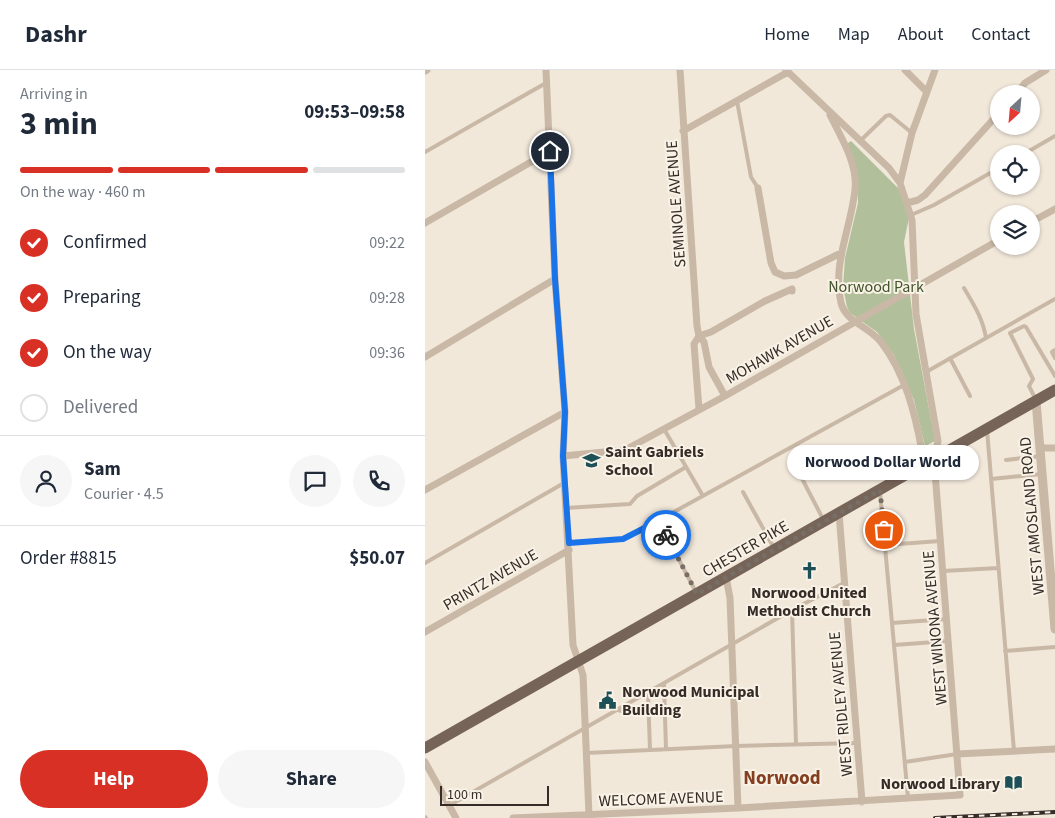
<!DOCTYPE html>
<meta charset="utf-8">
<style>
:root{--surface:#fff;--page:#f6f6f7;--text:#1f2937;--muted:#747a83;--line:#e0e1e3;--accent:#d93025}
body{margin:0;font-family:"Source Sans 3",sans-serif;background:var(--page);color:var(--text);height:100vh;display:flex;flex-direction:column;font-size:19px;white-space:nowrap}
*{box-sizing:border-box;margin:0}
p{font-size:16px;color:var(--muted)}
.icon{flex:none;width:28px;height:28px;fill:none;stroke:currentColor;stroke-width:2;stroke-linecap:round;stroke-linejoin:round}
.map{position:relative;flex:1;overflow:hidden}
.details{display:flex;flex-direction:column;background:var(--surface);width:425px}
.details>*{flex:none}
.needle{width:32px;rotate:206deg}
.buttons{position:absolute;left:565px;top:15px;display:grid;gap:10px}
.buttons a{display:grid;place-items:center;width:50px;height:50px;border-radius:50%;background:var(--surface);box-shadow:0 1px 4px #0004;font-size:25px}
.scale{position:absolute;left:15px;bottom:12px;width:109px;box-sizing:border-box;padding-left:5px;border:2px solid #352c27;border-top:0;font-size:14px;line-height:18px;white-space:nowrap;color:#352c27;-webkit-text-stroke:4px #f9f2e6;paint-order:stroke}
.pin{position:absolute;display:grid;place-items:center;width:42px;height:42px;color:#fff;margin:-21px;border:2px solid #fff;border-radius:50%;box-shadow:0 1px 5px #0007}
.courier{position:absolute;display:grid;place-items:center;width:50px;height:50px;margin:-25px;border:4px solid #1a73e8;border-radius:50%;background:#fff;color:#222;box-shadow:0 1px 6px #0007}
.bubble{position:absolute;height:35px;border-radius:18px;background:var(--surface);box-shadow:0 1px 4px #0004;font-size:16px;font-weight:700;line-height:35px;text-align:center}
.summary em{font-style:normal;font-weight:700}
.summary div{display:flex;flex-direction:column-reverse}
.summary{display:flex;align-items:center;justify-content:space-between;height:85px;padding:0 20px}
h1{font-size:32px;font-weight:700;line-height:38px}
.bar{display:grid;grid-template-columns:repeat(4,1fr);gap:8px 5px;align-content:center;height:60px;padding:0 20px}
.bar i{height:6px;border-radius:4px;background:var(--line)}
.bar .current{background:var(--accent)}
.bar p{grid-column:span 4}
.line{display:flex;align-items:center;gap:12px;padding:0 20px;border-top:1px solid var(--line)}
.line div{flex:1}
.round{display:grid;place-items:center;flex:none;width:52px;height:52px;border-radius:26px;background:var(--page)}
ol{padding:0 20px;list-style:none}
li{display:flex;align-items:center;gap:15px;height:55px}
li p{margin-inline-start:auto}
li .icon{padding:5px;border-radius:50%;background:var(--accent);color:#fff;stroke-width:4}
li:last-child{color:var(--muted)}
li i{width:28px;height:28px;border:2px solid var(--line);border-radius:50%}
.primary-button{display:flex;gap:10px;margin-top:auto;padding:10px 20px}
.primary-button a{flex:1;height:58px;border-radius:30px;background:var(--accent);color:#fff;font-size:20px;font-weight:700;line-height:58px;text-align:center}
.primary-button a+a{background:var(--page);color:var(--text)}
header{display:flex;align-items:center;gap:30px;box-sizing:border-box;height:70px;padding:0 25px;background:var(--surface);border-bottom:1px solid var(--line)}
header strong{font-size:24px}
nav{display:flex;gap:28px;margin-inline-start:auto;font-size:18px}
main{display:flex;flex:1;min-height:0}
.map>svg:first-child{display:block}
</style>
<header>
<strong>Dashr</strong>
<nav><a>Home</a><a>Map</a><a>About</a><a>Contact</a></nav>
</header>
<main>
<section class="details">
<div class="summary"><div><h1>3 min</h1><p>Arriving in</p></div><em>09:53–09:58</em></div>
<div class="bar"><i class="current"></i><i class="current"></i><i class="current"></i><i></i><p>On the way · 460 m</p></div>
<ol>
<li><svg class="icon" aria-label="check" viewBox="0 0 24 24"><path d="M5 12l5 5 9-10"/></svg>Confirmed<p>09:22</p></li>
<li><svg class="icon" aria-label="check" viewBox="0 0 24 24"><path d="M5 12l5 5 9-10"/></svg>Preparing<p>09:28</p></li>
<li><svg class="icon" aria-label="check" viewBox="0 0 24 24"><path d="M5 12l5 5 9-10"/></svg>On the way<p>09:36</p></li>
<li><i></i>Delivered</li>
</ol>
<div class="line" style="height:90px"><a class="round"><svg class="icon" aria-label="person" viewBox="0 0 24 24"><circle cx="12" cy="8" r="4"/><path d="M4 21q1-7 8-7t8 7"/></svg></a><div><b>Sam</b><p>Courier · 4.5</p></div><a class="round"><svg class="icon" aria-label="chat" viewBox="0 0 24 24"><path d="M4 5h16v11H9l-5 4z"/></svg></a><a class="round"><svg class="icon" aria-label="phone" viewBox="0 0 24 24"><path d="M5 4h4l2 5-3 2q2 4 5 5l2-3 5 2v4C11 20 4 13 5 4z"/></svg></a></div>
<div class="line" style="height:65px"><div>Order #8815</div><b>$50.07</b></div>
<div class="primary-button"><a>Help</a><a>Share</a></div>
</section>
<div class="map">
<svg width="630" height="748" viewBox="0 0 630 748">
<rect width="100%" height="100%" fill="#f1e8da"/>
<path fill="#b1c09a" d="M426,71L479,124L485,143L479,172L489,259L510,371L500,376L489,330L469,285L452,262L425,243L422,237L418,217L420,188L433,133V110L420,75Z"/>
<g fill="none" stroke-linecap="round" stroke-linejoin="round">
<path stroke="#c9b8a6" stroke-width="4" d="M312,31L326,107L333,118
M435,71L461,46L465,45L487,63
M0,82L121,13
M599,84L630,66
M486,145L509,135L574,98
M539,218C549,235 558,249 561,268
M630,280L627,282L630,288
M525,288L545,326
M501,302L630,229
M611,330L604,316L608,309L585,263L599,256L601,257L630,306
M239,359L278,426
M562,360L589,681
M581,390L616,386
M371,397L398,449
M566,409L617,404
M318,422L349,478
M455,422L483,728
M141,438L205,434L212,426L261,397
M235,450L244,471L271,522
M143,473L198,469L207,465L479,315
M460,475L515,471
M0,493L139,413
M518,501L573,498
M367,540L371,674
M467,553L522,549
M469,575L523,571
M580,581L630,577
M239,614L241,679
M223,623L225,680
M193,640L204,643H223
M161,683L311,676L432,673
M480,692L532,684
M25,735L367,540L419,513
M0,747L1,748"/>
<path stroke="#c9b8a6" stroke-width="7" d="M121,0L130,209L140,342L138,386L148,575L158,605L164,745
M255,0L272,256L274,266L279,272L284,297L300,326
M480,0L501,21
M0,1L2,0
M591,24L600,13L621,0
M405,45C416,67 433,94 430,120C426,158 407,194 416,233C421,252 443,256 456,272C480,303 490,343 497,381L509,389
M258,61L363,2
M475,113L487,63L510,0
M333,118L346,193L350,202L359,206L371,205L416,183
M482,133L493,130L500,125L574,43
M606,152L630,139
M0,153L125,81
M0,287L130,209
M274,339L269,274L274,266L286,262L340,231L367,219V221
M615,378H630
M138,386L200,380L300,326L574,170
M0,420L140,342
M414,443L437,732
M301,507L305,528L313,738
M0,562L144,480
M532,684L630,679
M0,692L31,748
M88,748L313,738L535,725L509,389L513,371L491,244L487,150L475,113L464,98L361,0"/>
<path stroke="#c9b8a6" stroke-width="9" d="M611,331L630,559"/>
<path stroke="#776458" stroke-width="11" d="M0,678L630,320"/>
<defs>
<path id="rail" d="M510,748L630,742"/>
</defs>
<use href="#rail" stroke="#352c27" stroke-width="4"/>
<use href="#rail" stroke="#f9f2e6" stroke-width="2" stroke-dasharray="5.5" stroke-linecap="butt"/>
</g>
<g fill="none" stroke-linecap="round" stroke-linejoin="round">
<path stroke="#776e66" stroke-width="5" stroke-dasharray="0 9" d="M241,465L272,524L455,420L459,460"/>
<path stroke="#1a73e8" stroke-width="6" d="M125,81L130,209L140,342L138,386L144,473L198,469L235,450L241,465"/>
</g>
<defs>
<symbol id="school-bare" viewBox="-9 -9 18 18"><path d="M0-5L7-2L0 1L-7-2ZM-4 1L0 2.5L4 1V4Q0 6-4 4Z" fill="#1d5057" stroke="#f9f2e6" stroke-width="2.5" paint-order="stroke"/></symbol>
<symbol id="church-bare" viewBox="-9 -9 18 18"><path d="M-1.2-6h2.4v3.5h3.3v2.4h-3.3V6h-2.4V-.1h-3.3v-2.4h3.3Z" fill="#1d5057" stroke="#f9f2e6" stroke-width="2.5" paint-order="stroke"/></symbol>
<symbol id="civic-bare" viewBox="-9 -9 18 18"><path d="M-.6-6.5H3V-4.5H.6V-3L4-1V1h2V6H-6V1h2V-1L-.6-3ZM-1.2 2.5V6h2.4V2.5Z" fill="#1d5057" stroke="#f9f2e6" stroke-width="2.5" paint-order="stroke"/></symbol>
<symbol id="library-bare" viewBox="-9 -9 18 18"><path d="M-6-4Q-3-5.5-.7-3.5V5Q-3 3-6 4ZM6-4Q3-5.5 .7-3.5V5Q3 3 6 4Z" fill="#1d5057" stroke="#f9f2e6" stroke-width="2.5" paint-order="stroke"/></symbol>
</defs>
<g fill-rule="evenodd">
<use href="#school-bare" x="154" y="378" width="25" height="25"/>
<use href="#church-bare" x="372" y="488" width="25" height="25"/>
<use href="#civic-bare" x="170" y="618" width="25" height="25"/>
<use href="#library-bare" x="576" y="700" width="25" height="25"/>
</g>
<g text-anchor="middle" stroke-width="4" stroke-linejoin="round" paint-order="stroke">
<g font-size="16" fill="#352c27" stroke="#f9f2e6">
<text transform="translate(250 134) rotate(-94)" y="6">SEMINOLE AVENUE</text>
<text transform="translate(354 279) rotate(-30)" y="6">MOHAWK AVENUE</text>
<text transform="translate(606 446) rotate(-95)" y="6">WEST AMOSLAND ROAD</text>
<text transform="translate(320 478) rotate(-30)" y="6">CHESTER PIKE</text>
<text transform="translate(65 509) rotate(-30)" y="6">PRINTZ AVENUE</text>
<text transform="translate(509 558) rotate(-95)" y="6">WEST WINONA AVENUE</text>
<text transform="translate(415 634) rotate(-95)" y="6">WEST RIDLEY AVENUE</text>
<text transform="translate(236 728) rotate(-2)" y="6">WELCOME AVENUE</text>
</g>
<g font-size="16" fill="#42542b" stroke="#f9f2e6">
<text x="451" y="222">Norwood Park</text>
</g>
<g font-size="16" font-weight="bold" fill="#352c27" stroke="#f9f2e6" text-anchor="start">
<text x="180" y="387">Saint Gabriels<tspan x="180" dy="18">School</tspan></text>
<text x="384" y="528" text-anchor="middle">Norwood United<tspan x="384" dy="18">Methodist Church</tspan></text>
<text x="197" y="627">Norwood Municipal<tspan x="197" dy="18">Building</tspan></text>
<text x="575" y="719" text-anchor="end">Norwood Library</text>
</g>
<g font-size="19" font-weight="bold" fill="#843e20" stroke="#f9f2e6">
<text x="357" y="714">Norwood</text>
</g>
</g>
</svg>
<div class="buttons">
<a><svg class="needle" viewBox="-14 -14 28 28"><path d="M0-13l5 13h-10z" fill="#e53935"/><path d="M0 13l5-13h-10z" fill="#747a83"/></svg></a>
<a><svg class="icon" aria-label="locate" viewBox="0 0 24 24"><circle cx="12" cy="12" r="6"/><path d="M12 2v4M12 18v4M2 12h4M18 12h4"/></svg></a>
<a><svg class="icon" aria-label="layers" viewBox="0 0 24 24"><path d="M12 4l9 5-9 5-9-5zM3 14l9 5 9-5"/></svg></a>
</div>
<div class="scale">100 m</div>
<div class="pin" style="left:459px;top:460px;background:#ea580c"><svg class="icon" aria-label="bag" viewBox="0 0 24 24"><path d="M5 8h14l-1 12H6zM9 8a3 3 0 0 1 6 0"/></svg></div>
<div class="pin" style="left:125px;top:81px;background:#1f2937"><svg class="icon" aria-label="home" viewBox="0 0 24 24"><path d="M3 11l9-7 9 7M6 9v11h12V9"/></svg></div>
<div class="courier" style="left:241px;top:465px"><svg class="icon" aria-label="bike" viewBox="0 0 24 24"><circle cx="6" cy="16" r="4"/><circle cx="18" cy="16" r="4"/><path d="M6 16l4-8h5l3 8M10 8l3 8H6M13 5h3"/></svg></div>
<div class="bubble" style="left:362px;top:375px;width:192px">Norwood Dollar World</div>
</div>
</main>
